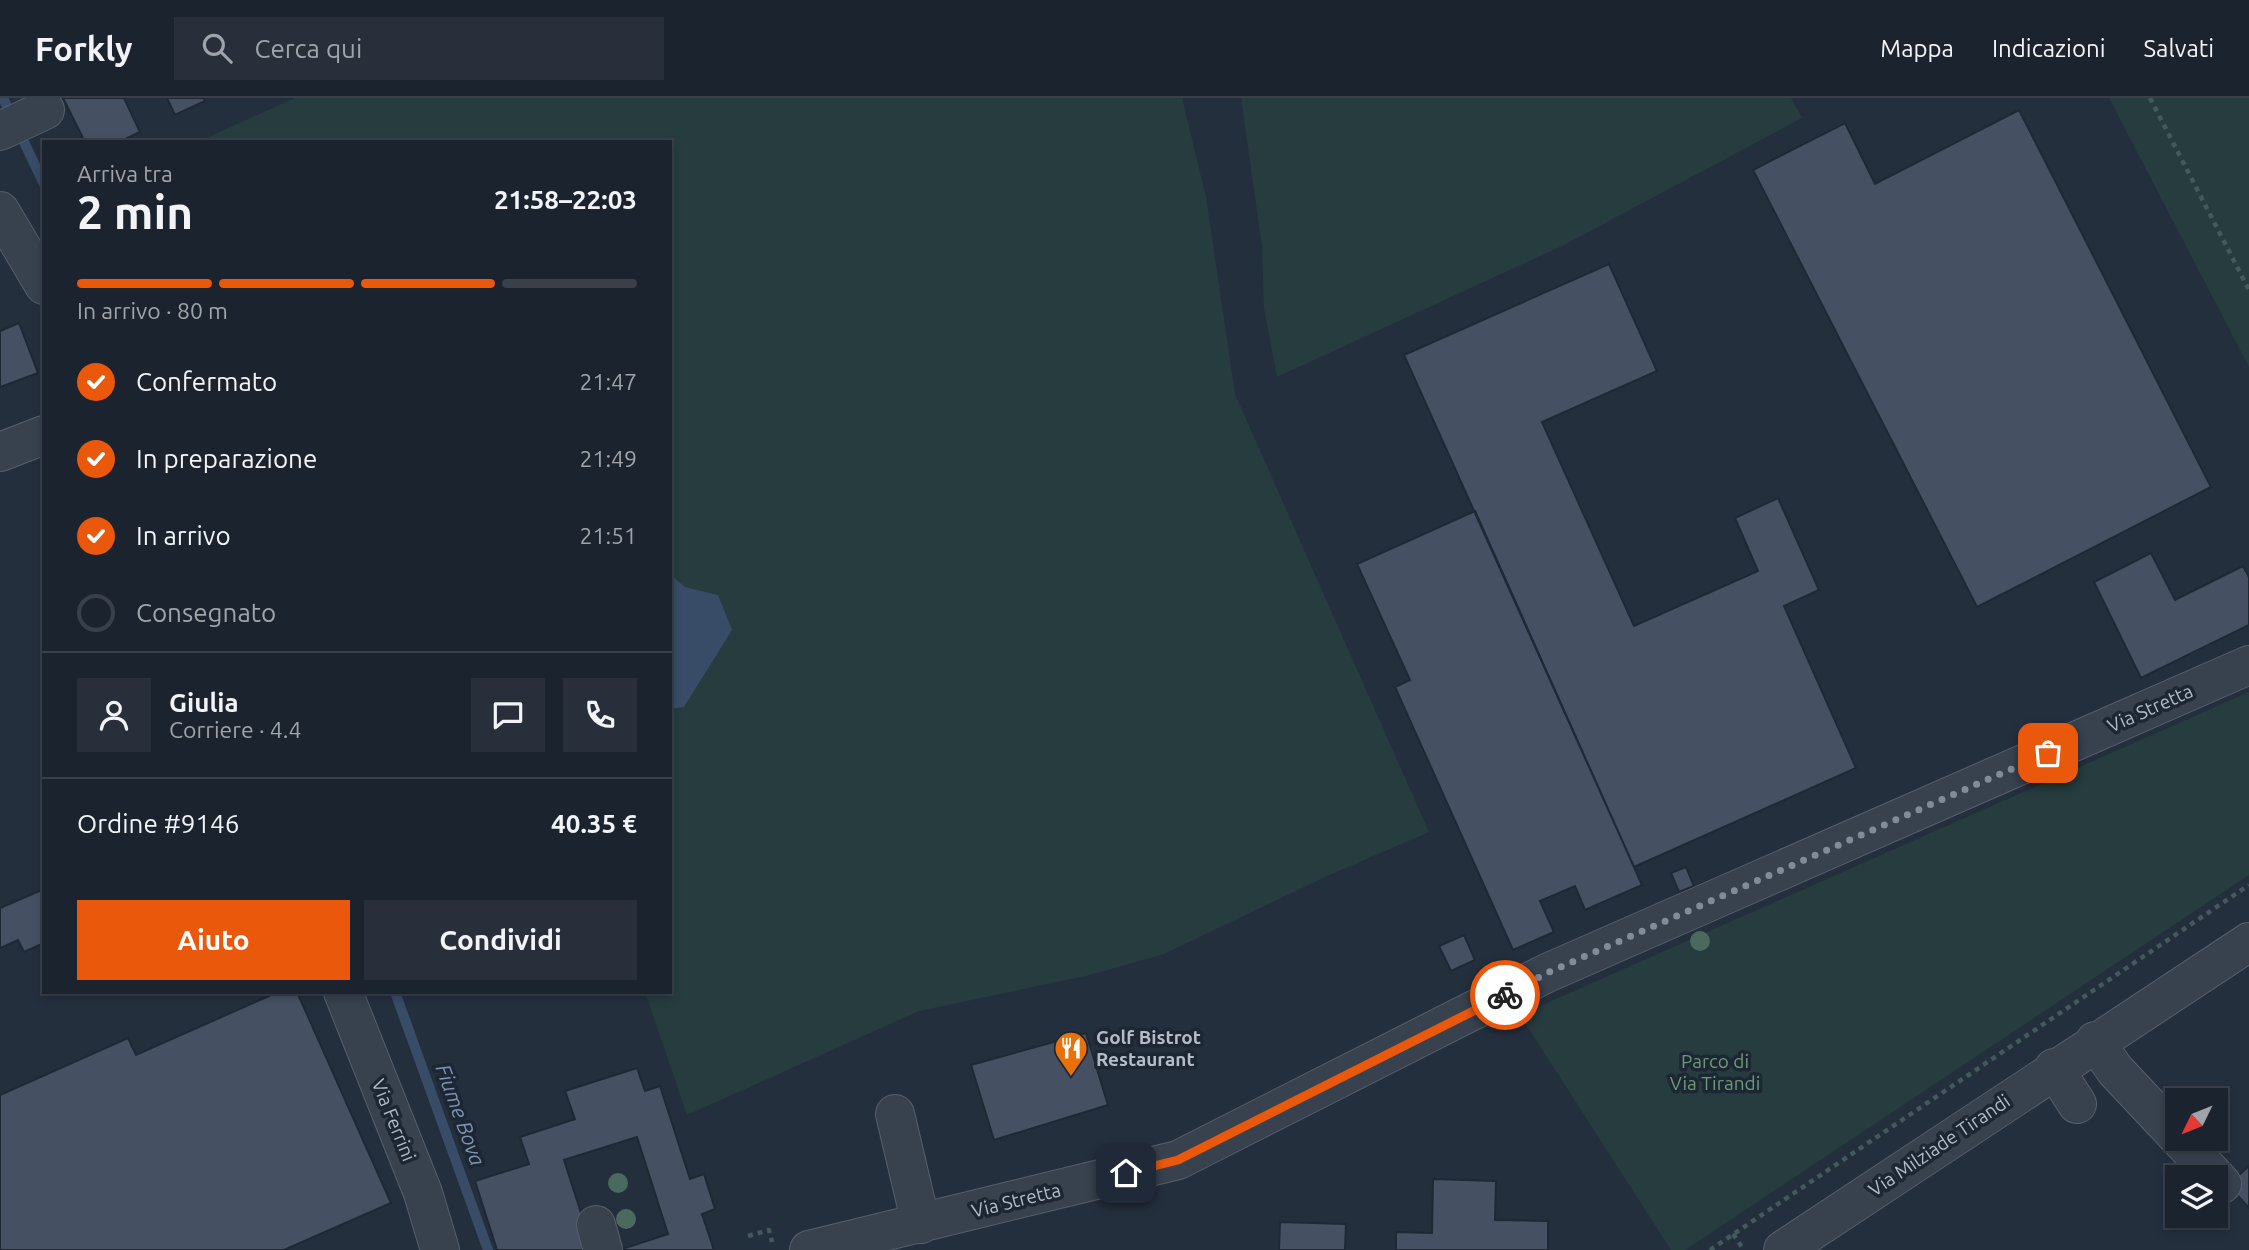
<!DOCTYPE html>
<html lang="it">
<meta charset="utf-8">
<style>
:root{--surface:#1b232e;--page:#282f3a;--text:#f1f3f6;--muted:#a0a4aa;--line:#39404a;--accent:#ea580c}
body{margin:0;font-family:Ubuntu,sans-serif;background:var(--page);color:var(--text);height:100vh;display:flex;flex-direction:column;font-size:26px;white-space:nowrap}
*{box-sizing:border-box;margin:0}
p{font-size:23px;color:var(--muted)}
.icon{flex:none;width:38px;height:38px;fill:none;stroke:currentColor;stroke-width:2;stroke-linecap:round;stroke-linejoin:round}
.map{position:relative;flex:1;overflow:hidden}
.sheet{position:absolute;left:42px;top:42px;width:630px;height:854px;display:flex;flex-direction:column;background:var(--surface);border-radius:0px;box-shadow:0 4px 10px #0003,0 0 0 2px var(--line)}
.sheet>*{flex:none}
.needle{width:46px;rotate:227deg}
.controls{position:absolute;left:2165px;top:990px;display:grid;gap:14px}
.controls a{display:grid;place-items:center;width:63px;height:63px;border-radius:0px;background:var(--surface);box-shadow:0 4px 10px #0003,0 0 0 2px var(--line);font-size:35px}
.pin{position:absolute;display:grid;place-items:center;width:60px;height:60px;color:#fff;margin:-30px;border-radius:14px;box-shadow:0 4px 10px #0006}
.courier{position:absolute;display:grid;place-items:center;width:70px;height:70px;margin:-35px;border:5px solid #ea580c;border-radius:50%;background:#fff;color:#222;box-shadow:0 2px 9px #0007}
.head em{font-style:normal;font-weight:600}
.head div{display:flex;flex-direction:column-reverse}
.head{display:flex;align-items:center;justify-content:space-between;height:119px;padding:0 35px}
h1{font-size:46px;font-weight:600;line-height:52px}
.bar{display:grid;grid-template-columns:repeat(4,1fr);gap:10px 7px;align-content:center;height:84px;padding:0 35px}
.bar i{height:9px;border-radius:5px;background:var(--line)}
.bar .selected{background:var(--accent)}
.bar p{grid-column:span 4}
.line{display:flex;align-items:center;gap:18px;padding:0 35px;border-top:2px solid var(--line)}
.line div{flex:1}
.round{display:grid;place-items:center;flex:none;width:74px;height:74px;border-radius:0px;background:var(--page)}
ol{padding:0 35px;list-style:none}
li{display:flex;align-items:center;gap:21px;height:77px}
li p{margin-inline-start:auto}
li .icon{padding:7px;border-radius:50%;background:var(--accent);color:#fff;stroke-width:4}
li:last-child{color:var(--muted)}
li i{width:38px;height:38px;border:4px solid var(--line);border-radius:50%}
.cta{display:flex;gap:14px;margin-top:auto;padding:14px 35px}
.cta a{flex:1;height:80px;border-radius:0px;background:var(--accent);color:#fff;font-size:28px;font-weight:600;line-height:80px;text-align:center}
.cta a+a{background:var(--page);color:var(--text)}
header{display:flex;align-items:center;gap:42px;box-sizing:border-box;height:98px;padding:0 35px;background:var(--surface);border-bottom:2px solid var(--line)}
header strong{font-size:33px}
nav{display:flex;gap:38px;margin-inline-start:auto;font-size:24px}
.search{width:490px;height:63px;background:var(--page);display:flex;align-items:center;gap:18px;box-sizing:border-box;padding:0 24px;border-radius:0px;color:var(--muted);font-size:26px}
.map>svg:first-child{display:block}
</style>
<header>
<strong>Forkly</strong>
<div class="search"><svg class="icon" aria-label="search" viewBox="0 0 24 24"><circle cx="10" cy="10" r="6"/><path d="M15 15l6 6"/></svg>Cerca qui</div>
<nav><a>Mappa</a><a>Indicazioni</a><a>Salvati</a></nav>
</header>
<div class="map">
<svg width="2249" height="1152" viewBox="0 0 2249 1152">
<rect width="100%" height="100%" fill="#242f3e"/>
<path fill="#263c3f" d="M295,0H1182L1206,99L1235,296L1429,734L1325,779L1164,856L1090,877L919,913L687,1017L645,894H670V611L684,609L718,497L685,489L670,476V44H197Z
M1241,0H1791L1802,20L1562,148L1277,279L1264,210L1262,148Z
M2109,0H2249V269Z
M2249,594V777L1685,1152H1671L1520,917Z"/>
<path fill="#394c67" d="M670,476L685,489L718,497L732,532L684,609L670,611Z"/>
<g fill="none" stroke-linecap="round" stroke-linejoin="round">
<path stroke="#394c67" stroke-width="10" d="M3,0L44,86
M395,894L488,1152"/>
</g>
<path fill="#455162" stroke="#1f2835" stroke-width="2" d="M63,0H124L140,34L119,44H85Z
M167,0H203L205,3L175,17Z
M2019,12L2211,389L1977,509L1753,72L1845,25L1875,86Z
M1609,166L1657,273L1542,324L1634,528L1758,473L1735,420L1778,400L1819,492L1784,508L1856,670L1634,769L1404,257Z
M19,225L38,275L0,289V233Z
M1475,413L1642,787L1585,812L1575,788L1540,803L1554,834L1513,852L1395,589L1410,582L1357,466Z
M2151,455L2175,502L2243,468L2249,479V527L2141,580L2094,484Z
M1686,769L1694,788L1679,794L1671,775Z
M44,791V845L24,854L18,842L0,850V810Z
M1464,837L1475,862L1451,873L1439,848Z
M278,894H297L391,1105L284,1152H0V997L128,940L136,957Z
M1086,935L1108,1007L994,1042L971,967Z
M637,970L645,993L660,988L690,1081L704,1076L715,1111L702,1116L714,1152H619L668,1136L637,1039L564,1062L593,1152H497L475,1083L529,1066L520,1039L575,1021L565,993Z
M2249,1068V1110L2228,1087Z
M1433,1081L1496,1083L1495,1122L1548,1123V1152H1396V1134L1432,1135Z
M1280,1124L1346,1126L1345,1152H1279Z"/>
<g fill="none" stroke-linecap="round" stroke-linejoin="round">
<defs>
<path id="minor" d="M0,33L45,12
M0,113L44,187
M0,354L44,337
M343,894L423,1095L440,1152
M2095,943L2115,972L2177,1038
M2054,970L2077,1006
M895,1016L921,1126
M2180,1041L2222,1086
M596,1127L603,1152
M809,1152L1178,1062L1547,875L2249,567
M1783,1152L2249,844"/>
</defs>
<use href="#minor" stroke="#565f6c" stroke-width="40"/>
<path stroke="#44595c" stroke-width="4.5" stroke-dasharray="5 5" stroke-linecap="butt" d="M2150,0L2249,192
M1733,1136L1744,1152
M748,1138L769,1132L772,1144
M1710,1152L2249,787"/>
<use href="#minor" stroke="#38414e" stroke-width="38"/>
</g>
<g fill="#4b6a5d">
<circle cx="1700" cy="843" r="10"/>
<circle cx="618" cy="1085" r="10"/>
<circle cx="626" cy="1121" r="10"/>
</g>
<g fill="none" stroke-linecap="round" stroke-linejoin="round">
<path stroke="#828b98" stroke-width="7" stroke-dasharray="0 12.6" d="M1505,897L1547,875L2048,655"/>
<path stroke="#ea580c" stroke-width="9" d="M1126,1075L1178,1062L1505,897"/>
</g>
<defs>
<symbol id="restaurant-pin" viewBox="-11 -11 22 30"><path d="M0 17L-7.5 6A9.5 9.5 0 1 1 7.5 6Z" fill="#e8710a" stroke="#1d2633"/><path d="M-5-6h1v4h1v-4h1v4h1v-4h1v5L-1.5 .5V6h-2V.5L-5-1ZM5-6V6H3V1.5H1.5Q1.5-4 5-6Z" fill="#fff"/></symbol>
</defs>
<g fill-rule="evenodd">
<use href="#restaurant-pin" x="1052" y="931" width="38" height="52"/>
</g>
<g text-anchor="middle" stroke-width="7" stroke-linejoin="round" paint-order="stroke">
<g font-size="19" fill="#b4bcc9" stroke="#1d2633">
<text transform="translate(2150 610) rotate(-24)" y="7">Via Stretta</text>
<text transform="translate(394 1022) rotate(68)" y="7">Via Ferrini</text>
<text transform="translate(1939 1047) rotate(-34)" y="7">Via Milziade Tirandi</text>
<text transform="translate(1016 1102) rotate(-14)" y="7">Via Stretta</text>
</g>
<g font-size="19" font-weight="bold" fill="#b4bcc9" stroke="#1d2633" text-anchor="start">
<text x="1096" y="946">Golf Bistrot<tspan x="1096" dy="22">Restaurant</tspan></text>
</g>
<g font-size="19" fill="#6b9a76" stroke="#1d2633">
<text x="1715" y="970">Parco di<tspan x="1715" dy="22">Via Tirandi</tspan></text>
</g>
<g font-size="21" font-style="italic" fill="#7c92b1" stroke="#1d2633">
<text transform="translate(460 1017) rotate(70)" y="7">Fiume Bova</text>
</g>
</g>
</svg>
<div class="controls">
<a><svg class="needle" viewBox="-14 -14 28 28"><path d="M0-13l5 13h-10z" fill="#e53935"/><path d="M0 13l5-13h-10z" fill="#a0a4aa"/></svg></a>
<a><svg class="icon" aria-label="layers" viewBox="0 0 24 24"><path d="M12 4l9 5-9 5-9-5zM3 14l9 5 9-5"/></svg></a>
</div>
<div class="pin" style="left:2048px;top:655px;background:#ea580c"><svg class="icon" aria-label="bag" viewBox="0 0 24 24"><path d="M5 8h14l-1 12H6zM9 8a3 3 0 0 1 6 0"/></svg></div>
<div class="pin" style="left:1126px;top:1075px;background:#1f2937"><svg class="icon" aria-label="home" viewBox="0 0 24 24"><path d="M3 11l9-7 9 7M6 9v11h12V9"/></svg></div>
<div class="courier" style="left:1505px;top:897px"><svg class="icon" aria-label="bike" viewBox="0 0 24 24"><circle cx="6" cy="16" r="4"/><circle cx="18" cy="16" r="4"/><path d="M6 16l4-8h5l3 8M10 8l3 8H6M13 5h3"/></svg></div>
<section class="sheet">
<div class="head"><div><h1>2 min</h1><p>Arriva tra</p></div><em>21:58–22:03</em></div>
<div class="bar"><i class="selected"></i><i class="selected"></i><i class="selected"></i><i></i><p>In arrivo · 80 m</p></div>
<ol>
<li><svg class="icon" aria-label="check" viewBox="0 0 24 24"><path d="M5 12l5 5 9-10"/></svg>Confermato<p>21:47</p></li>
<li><svg class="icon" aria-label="check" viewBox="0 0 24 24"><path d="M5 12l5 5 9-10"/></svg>In preparazione<p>21:49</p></li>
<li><svg class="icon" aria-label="check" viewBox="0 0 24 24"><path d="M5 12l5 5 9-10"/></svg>In arrivo<p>21:51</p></li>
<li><i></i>Consegnato</li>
</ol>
<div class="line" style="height:126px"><a class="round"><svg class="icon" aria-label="person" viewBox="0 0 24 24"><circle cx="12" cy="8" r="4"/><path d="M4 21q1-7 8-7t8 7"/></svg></a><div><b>Giulia</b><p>Corriere · 4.4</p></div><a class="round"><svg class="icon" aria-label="chat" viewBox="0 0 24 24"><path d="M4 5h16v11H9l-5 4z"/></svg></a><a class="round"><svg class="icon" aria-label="phone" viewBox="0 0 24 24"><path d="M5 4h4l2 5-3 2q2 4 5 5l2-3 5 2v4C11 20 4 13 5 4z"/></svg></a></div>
<div class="line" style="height:91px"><div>Ordine #9146</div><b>40.35 €</b></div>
<div class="cta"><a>Aiuto</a><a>Condividi</a></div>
</section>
</div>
